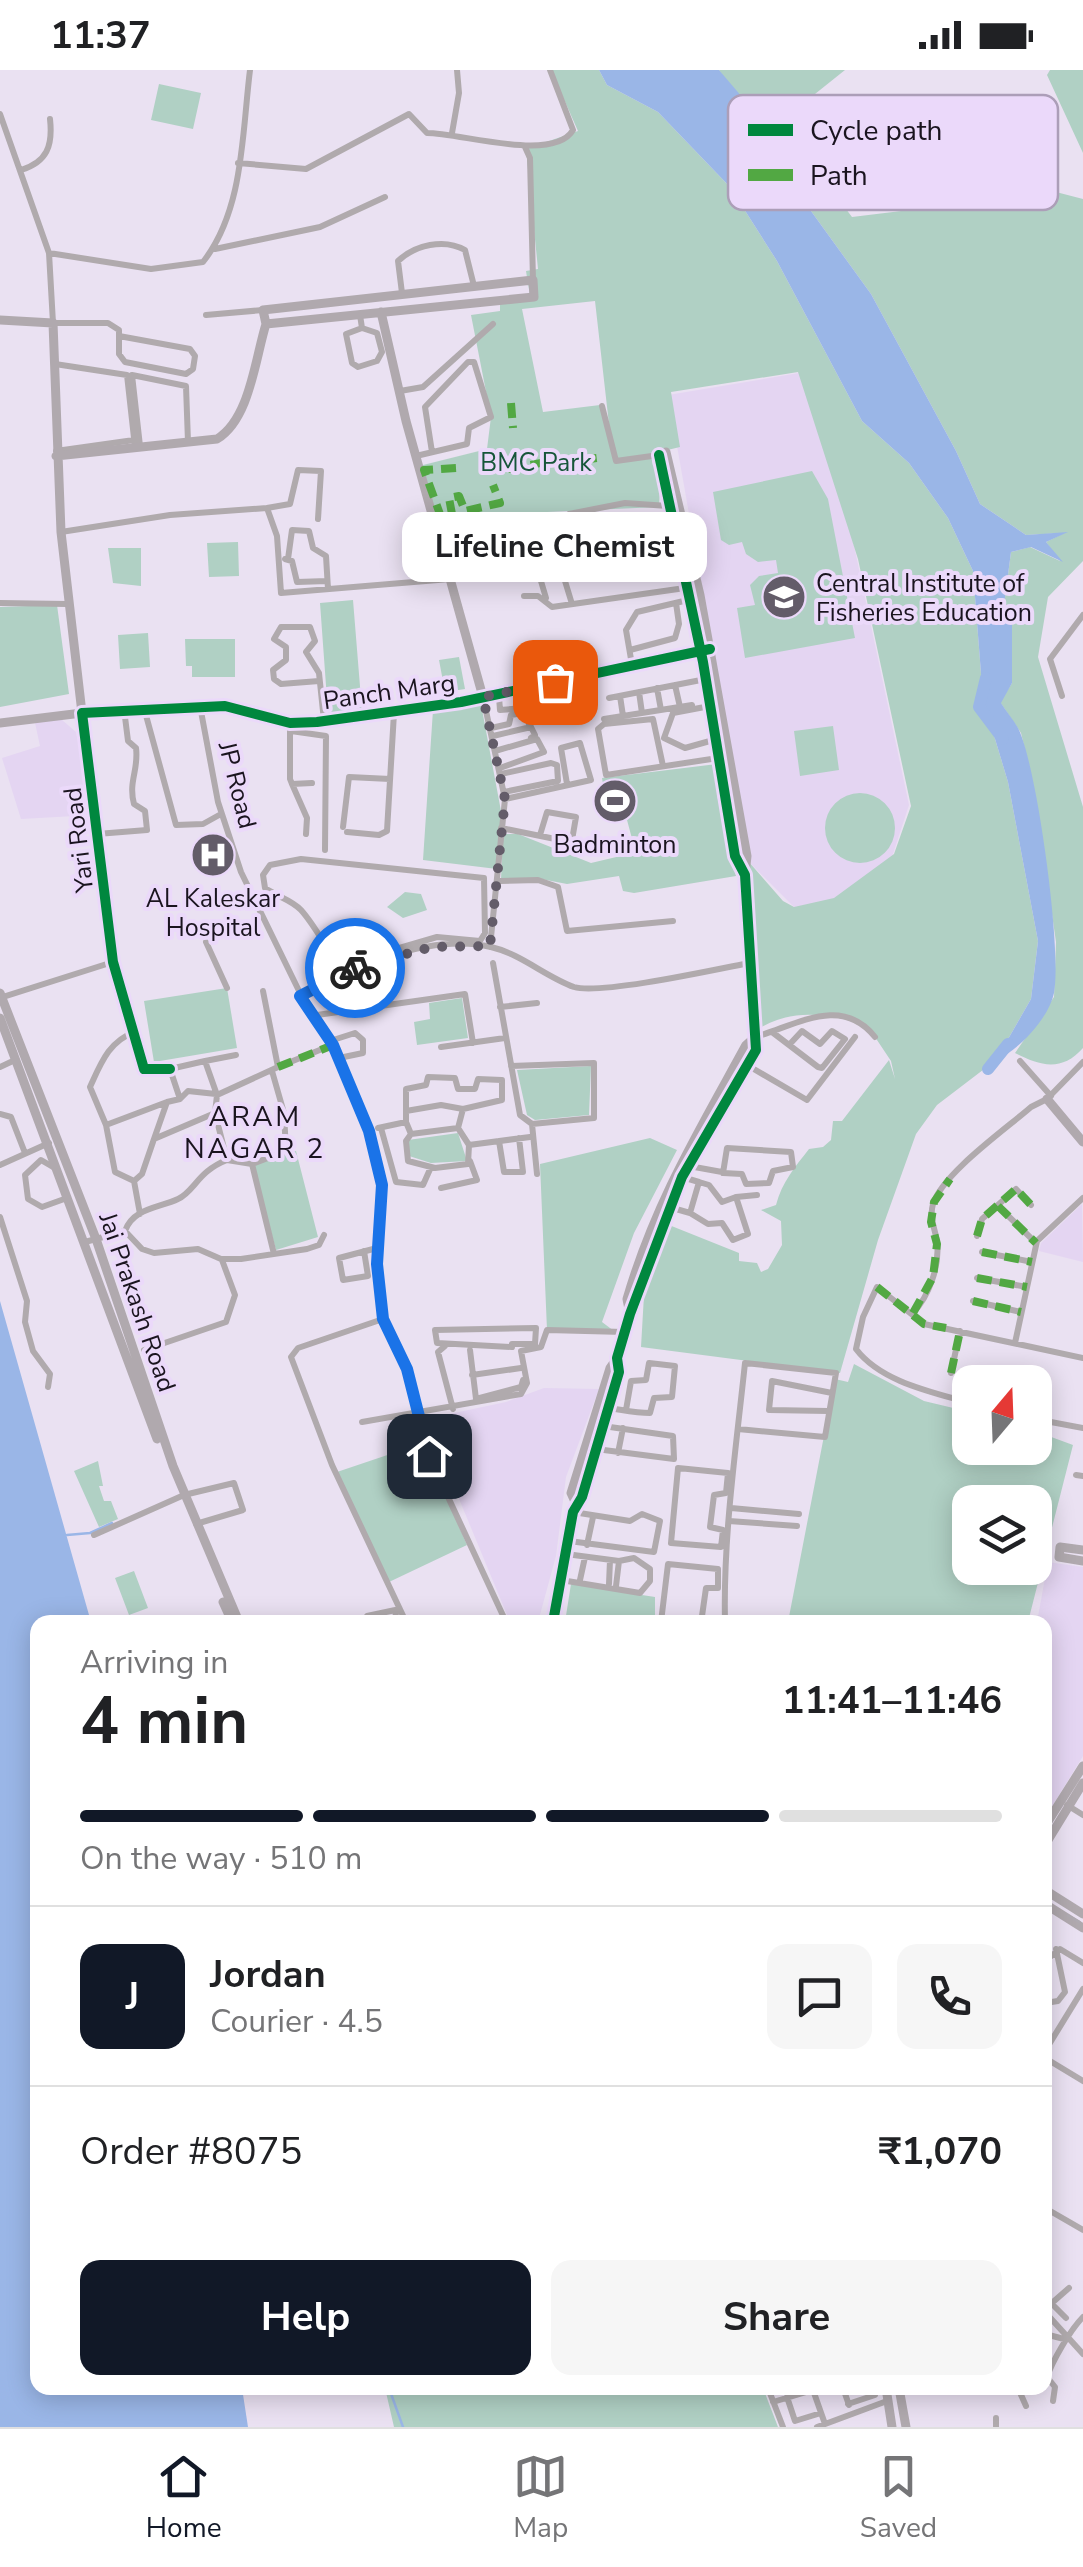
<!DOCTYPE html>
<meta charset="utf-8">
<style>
:root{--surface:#fff;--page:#f6f6f6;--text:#202124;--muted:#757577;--line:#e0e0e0;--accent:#111827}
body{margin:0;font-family:"Nunito Sans",sans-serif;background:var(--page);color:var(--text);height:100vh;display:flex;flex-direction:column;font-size:38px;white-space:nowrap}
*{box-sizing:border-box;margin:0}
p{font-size:32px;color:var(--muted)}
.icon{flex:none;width:55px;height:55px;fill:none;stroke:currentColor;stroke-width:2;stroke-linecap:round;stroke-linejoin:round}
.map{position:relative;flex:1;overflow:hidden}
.details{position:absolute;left:30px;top:1545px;width:1022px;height:780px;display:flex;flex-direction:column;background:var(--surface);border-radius:20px;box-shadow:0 5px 25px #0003}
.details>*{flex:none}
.needle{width:65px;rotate:19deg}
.fabs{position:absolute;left:952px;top:1295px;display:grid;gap:20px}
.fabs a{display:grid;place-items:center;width:100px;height:100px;border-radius:20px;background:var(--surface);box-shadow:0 5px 25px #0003;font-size:50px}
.pin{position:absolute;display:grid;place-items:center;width:85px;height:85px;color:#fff;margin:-42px;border-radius:20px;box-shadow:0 5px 15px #0006}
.courier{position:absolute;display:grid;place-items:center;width:100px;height:100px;margin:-50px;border:8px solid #1a73e8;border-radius:50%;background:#fff;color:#222;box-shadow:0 2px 12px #0007}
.bubble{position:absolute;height:70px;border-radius:20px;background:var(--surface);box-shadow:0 5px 25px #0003;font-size:32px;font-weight:700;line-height:70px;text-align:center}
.summary em{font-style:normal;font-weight:700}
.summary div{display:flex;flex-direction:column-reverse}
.summary{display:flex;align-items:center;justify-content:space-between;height:170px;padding:0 50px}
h1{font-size:65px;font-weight:700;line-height:75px}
.bar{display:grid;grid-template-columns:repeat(4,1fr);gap:15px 10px;align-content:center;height:120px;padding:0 50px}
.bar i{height:12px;border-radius:8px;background:var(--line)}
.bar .current{background:var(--accent)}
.bar p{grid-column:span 4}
.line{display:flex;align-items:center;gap:25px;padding:0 50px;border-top:2px solid var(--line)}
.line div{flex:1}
.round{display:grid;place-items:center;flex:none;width:105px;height:105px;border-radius:20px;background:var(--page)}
.button{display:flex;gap:20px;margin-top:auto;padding:20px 50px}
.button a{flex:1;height:115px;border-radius:20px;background:var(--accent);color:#fff;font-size:40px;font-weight:700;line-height:115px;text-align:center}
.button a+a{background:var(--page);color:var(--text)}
.status{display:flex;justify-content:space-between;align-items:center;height:70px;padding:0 50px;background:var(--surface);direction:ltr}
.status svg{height:28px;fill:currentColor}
.dock{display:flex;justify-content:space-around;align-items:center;height:140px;border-top:2px solid var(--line);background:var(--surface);font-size:28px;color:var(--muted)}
.dock a{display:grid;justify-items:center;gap:5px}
.dock .current{color:var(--accent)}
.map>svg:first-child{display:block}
</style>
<div class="status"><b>11:37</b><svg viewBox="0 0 49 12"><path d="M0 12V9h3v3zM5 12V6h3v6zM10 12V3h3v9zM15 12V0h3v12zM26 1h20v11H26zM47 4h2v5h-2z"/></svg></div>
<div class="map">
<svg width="1083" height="2357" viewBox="0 0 1083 2357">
<rect width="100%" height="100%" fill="#eae1f2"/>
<path fill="#e4d5f2" d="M799,303L853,471L909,735L892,787L835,829L795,838L751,794L668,325Z
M54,643L76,662L93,745L21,749L2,688L40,676L34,648Z
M1082,1134L1083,1192L1039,1181L1041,1173Z
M544,1318L599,1319L566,1407L556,1486L538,1552H510L426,1349L506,1332Z
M1048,1492L1083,1497V1686L1045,1748V1552H1037Z"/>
<path fill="#b0d0c4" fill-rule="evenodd" d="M551,0H599L607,15L658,42L730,117L777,191L862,351L909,393L948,448L973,501L983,629L1008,712L1038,871L1031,929L996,990L937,1035L916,1064L878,1170L840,1303L641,1277L644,1225L669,1155L739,1183V1191L757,1193L761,1202L768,1199L782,1175L781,1151L761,1140L776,1135C782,1112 795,1097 809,1079L823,1077L831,1070L833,1051H842L889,990L895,1009L891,991L867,955C825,944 795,937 756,960L755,839L748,791L783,831L794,837L834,828L894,784L911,736L858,489L798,302L671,322L680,377L651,384L653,396L661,397L659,437L477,445L436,453L419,396L487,379L491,347L471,245L500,241V231L530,226L526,201L538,199L526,79L578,61ZM595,231L610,363L600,335L543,342L522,239Z
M719,0H845L780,52L852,147L1056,122L1083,129V491L1048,527L1038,587L1083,737V978C1062,1002 1040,996 1015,983L1054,927L1056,872L1033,713L1021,663L1000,632L1012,613V554L1004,535L1011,482L1030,477L1060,491L1046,472L1064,463L1026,465L980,434L956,381L871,224L811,141Z
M1050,0H1083V83L1047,5Z
M159,14L201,23L193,59L151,50Z
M812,401L828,429L855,568L745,588L737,538L755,535L750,515L759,506L778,503L776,490L758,492L746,484L742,472L729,475L721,470L713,422Z
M238,472L239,506L209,507L207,473Z
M108,478H141V516L113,513Z
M353,530L362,641L328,643L320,533Z
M57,535L69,624L0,637V537Z
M148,563L150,597L120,599L118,565Z
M185,569H235V607H192V596H186Z
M459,587L465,619L445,622L439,590Z
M481,634L501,741L497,799L423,790L433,640Z
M833,656L839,700L800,706L794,661Z
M717,694V725L736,806L634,823L623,821L619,806L567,814L536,808L501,809L503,764H518L591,793L629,784L634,776L627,750L609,753L602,708Z
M825 758a35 35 0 1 1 70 0a35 35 0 1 1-70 0Z
M405,822L421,824L427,840L403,848L387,837Z
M227,918L237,978L154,992L144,931Z
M462,928L468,968L417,975L414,952L430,949L429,933Z
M591,996L589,1045L535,1050L527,1045L517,1000Z
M458,1063L467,1091L431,1093L409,1086L408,1070Z
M650,1068L677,1080L634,1163L602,1252L614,1261L547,1260L540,1094Z
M296,1081L318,1167L276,1180L252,1094Z
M854,1294L924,1331L970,1342V1378H1035V1361L1073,1375L1028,1552H788L835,1309L848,1312ZM970,1432H1035V1498H970Z
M423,1373L467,1475L389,1512L337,1402Z
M98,1391L103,1416H99L104,1431H111L118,1449L99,1457L74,1401Z
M134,1501L148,1538L129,1545L115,1508Z
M571,1514L655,1527V1552H565Z
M385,2318H763L778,2357H394Z"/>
<path fill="#9ab6e7" d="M599,0H719L760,48L811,141L871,224L956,381L980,434L1026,465L1068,462L1046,472L1063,492L1031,477L1011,482L1004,535L1012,554V613L1001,633C1007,643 1017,653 1021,665C1038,708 1062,879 1054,923C1049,948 1018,981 996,990L1031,929L1038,871L1008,712L983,629L973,501L948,448L909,393L862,351L777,191L730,117L658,42L607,15Z
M0,1231L91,1552H38V2318H242L248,2357H0Z"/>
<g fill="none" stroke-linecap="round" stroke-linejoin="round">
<path stroke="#9ab6e7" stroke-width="2.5" d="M67,1465L90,1463L112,1453
M389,2318L403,2357"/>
<path stroke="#9ab6e7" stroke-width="12" d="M986,608L979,637L1003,669
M988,999L1008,974"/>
<path stroke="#b0aaad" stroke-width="6" d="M0,44L49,183L53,253H108L119,260V284L125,292L186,304L193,299L195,286L190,279L119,266
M452,63L459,23L457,0
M525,77L530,88L533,210
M238,93L306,99L409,44L427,63C461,63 554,93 573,60L550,0
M21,100C47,92 53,76 50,49
M215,179L320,157L385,127
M49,183L151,199L203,192C244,140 242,63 250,0
M402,223L398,191C415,175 444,168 465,180L474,216
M206,245L263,240
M360,245L362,258L377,263L382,282L377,291L358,297L352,293L346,264L362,258
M55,294L127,305L135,377
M400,321L423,317L493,254
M602,336L616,391L659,385
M140,376L132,305L186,316L188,372
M56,381L134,370
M416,386L467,374L469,358L491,347L474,292H468L425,337L432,382
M668,436L625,433L569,444L564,449L570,486L578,490L681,476
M267,438L290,434L298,400L321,401L318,449
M61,462L170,445L267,438L277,466L281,523L450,509
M529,470L536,502
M557,486L539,490L533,455L547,452L572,534
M285,489L292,491L297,512L327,511
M288,489L292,460L309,461L313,478L326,486L328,519
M524,526H538L552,537L685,518
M546,528L538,501L548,493
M0,533L67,534
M630,580L675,568L679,554L676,533
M632,595L626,560L637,542L688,530
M319,611L281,614L274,609L273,600L286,590V577L274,569L281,557H310L315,571L306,582L319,603L324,651
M675,615L680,637
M523,618L526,636L525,638L500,640L499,627L524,623
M657,618L661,640
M639,622L642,643
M620,626L623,646
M1062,626L1050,589L1083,545
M609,628L706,609
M200,636L218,732L241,802L301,925L333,975L369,1061L381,1115L377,1194L383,1249L407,1299L429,1386L506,1552
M710,636L673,643L664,668L685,678L717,669
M144,638L176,755L203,754L221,744
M604,649L692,635
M491,658L509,654L511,645L529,642L533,652L529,655
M290,659V709L292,714L312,713
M291,661L326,666L325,780
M493,666L531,657L535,665L531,668
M495,681L537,669L544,682L500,698
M663,696L653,649L604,654L598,659L606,705L718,688
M501,704L551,693L557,695L558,711L504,722
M292,714L307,748L306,764
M505,729L591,710L580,673L561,678L567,714
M343,757L349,707L390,709
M501,758L565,771L572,770L576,747L547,742L540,765
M347,762L379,765L387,761L394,643
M97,764L147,760L145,741L134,734C128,711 139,700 136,678L128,671L124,639
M500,811L538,810L558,817L567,861L673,851
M206,872L227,918
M493,893L520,1045L532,1054L594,1048V993L511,996
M338,896L437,867L480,871L485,863L484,808L301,789L270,795L263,805L265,818C276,826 292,830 301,840C318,859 328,883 344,903
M301,925C353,897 430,862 491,877C521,884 546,907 574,917C600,925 718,899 749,893
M0,928L113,892
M500,937L537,933
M317,945L465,924L473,973
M135,962C109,971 101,993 90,1017L106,1055L167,1032L154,1069
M772,962L818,997L822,998L845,969L832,961L820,974L802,961L789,975
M755,967C795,956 841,924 875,967
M330,971L355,963L363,970V983L339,988
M441,977L505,968
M1020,991L1051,1026
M747,995L807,1030L855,967
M0,997L15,990
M278,997L332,975
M170,999H144L113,892L82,643L225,636L290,653L317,652L483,627L505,729L490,877
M217,1025L205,991L236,985
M180,1029L188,1021L216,1024
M167,1032L180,1029L170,999L205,991
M406,1041L441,1035L463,1039
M0,1044L11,1047L25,1083
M532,1054L537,1104
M106,1055L115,1102L134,1111
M378,1058L406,1052
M381,1058L396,1112L423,1115L431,1097
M458,1058L463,1039L502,1030V1010L478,1009L475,1019H458L455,1008L428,1007L426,1015L406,1019V1052L411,1064L458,1058L469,1075L530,1067
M411,1064L406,1071L408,1091L435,1098L468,1094L469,1075
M499,1071L504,1102H523L519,1068
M727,1078L791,1082L793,1097L773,1101L769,1113L746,1114L742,1104L723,1103Z
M227,1090L252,1094L274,1184
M252,1094L286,1081L284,1043L272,1001
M0,1095L49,1073
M689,1096L722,1102
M53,1097L41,1090L25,1105L28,1129L42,1137L67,1128
M682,1107L699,1112L690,1143L708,1154L722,1153L733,1170L748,1164L736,1127L722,1132L709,1115L699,1112
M134,1111L142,1104L154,1069L215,1043
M134,1111L140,1144
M441,1118L477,1110L470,1091
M736,1127L757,1125
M998,1136L1036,1173
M669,1137L690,1143
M0,1147L27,1231L25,1252L33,1281L50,1304L48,1317
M125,1161L142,1179L154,1183L198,1179L221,1189H241L307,1179L319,1175L324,1165
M977,1166L982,1149L1016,1119L1031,1135
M85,1172L125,1161C133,1138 159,1138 178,1129C194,1122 198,1101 227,1090L215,1043L217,1025L278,997L263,921
M364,1181L368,1206L343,1210L339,1188L377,1178
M982,1182L1032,1192
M977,1208L1027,1217
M973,1231L1021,1242
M913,1243C929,1226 940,1196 937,1172C935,1158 929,1148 933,1134C943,1103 1006,1059 1031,1037L1047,1029L1083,992
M383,1249L298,1278L291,1287L332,1395L406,1552
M1015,1273L1037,1171L1083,1128
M445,1276L438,1282L453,1339
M512,1277L437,1273L435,1260L536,1258L535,1274H512
M144,1280L226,1252L235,1225L222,1190
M470,1280L476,1329
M951,1303L960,1261
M472,1305L521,1298
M476,1329L521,1317L523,1310
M970,1333C932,1322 881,1312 856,1279L863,1247L877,1217L924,1254L1083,1288
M609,1338C623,1340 636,1343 650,1343L654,1328L672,1327L675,1296L649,1293L646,1310L631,1311L626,1340
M828,1341L769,1340L772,1311L832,1323
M1035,1349L1083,1358
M362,1352L521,1324L527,1313L521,1281L541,1277L547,1260L624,1262
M596,1379L674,1389L673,1366L603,1356
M618,1383L623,1358
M678,1398L728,1403L726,1423L714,1425L710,1457L723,1460L721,1477L671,1473Z
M1076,1405L1083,1406
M731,1438L799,1444
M729,1451L797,1456
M94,1465L184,1425L234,1413L243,1440L196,1454
M569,1471L654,1482L660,1451L642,1444L630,1451L573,1442
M587,1475L593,1447
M561,1510L640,1523L650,1511V1499L634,1488L619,1491L566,1484
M580,1510L585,1487
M609,1514L610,1490
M616,1516L619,1491
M395,1540L397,1552
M365,1552L367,1546L400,1539
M661,1552L668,1494L718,1499V1518H706L702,1546L715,1552
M725,1552C723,1466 736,1379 745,1293L836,1303L825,1367L738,1359
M1067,1735L1083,1745
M1045,1891L1060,1879L1083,1893
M1045,1933L1058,1931L1065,1922L1056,1879
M1045,1981L1083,1919
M1045,1988L1083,2011
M1045,2138L1083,2160
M1045,2203L1048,2200
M1055,2237L1066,2248
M1045,2239L1069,2218
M1045,2242L1083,2284
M1045,2264L1064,2269
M768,2318L783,2357
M843,2318L849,2335
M1018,2318L1026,2336
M787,2327L795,2351L821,2343
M1053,2331L1055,2317L1047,2307C1052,2292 1070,2260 1083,2247
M773,2332L813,2320L825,2354
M848,2334L875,2325L876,2318
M817,2357L887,2331
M996,2357V2348"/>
<path stroke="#b0a9ae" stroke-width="9" d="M381,242L406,351L483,627L701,579
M0,250L53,253L61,462L82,643L0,653
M56,386L217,369C250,349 255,289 266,254L263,240L533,210L534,227L266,254
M0,923L96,1169L173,1396L239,1552
M0,948L157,1369
M1047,1029L1083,1072
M630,1244L627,1229C655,1133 699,1061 746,975L755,967
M576,1434L571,1423L610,1298L617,1288
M1083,1480L1060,1477L1059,1487L1083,1491
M223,1532L232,1552
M553,1552L573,1442L582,1427L619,1302L617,1288L630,1244L682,1107L756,980L745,805L735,786L703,592L662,405L659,385L666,382L700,525L747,786L745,805
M1045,1756L1083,1696
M1045,1775L1083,1713
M1045,1820L1083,1844
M1045,1834L1083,1858
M886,2318L892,2357
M899,2318L906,2357"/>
<path stroke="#afaab1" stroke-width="2.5" stroke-dasharray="15 8" stroke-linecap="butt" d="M1067,1845L1083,1854"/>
<path stroke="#52a843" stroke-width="8" stroke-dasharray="15 8" stroke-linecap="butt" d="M511,333L513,358
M559,393L597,388
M456,398L424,400L441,447L452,444L449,428L459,426L465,441L500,433L493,415
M508,399L546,392
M278,997L333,975
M998,1136L1036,1173
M977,1166L982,1149L1016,1119L1031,1135
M982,1182L1032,1192
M977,1208L1027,1217
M877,1217L924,1254L946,1258
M973,1231L1021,1242
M913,1243L933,1207L937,1174L931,1152L934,1132L950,1109
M951,1303L960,1261"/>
<defs>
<path id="cycleway" d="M170,999H144L113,892L82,643L225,636L290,653L317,652L461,632L710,579
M553,1552L573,1442L582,1427L619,1302L617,1288L630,1244L682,1107L756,980L745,805L735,786L703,592L659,385"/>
</defs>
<use href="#cycleway" stroke="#ebd9fa" stroke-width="16"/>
<use href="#cycleway" stroke="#00873e" stroke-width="10"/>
</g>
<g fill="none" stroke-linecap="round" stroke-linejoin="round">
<path stroke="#635c69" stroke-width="10" stroke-dasharray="0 18" d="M355,898L432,877L490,876L505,729L483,627L555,612"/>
<path stroke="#1a73e8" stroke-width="12" d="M355,898L300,926L333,975L369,1061L382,1115L377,1194L383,1249L407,1299L429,1386"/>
</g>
<defs>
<symbol id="university-disc" viewBox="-11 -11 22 22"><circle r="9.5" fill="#635c69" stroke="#ebd9fa"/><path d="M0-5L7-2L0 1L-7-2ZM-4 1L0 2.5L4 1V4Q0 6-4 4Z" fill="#fff"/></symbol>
<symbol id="stadium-disc" viewBox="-11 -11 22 22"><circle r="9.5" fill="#635c69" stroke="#ebd9fa"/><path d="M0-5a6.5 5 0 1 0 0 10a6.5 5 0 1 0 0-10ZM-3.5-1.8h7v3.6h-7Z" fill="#fff"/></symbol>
<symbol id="hospital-disc" viewBox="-11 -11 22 22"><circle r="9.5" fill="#635c69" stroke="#ebd9fa"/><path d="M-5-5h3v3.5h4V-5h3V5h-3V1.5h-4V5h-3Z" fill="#fff"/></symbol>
</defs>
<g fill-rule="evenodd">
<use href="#university-disc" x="759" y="502" width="50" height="50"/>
<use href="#stadium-disc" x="590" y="706" width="50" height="50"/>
<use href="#hospital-disc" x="188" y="760" width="50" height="50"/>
</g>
<g text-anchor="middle" stroke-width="8" stroke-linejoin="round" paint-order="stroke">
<g font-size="25" fill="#165639" stroke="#ebd9fa">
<text x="536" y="401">BMC Park</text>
</g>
<g font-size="25" fill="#1a141f" stroke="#ebd9fa">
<text x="816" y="522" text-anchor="start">Central Institute of<tspan x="816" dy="29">Fisheries Education</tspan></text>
<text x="615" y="783">Badminton</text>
<text x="213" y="837">AL Kaleskar<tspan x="213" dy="29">Hospital</tspan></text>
</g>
<g font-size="25" fill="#1a141f" stroke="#ebd9fa">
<text transform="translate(389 621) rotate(-8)" y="9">Panch Marg</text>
<text transform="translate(238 715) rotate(76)" y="9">JP Road</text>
<text transform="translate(78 770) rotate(-97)" y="9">Yari Road</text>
<text transform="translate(138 1232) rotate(71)" y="9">Jai Prakash Road</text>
</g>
<g font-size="28" letter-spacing="2.5" fill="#1a141f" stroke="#ebd9fa">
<text x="255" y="1056">ARAM<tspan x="255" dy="32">NAGAR 2</tspan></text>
</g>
</g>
<rect x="728" y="25" width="330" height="115" rx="15" fill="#ebd9fa" stroke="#ac9eb8" stroke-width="2.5"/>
<rect x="748" y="54" width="45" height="12" fill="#00873e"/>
<rect x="748" y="99" width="45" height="12" fill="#52a843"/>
<g font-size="28" fill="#1a141f">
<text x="810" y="70">Cycle path</text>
<text x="810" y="115">Path</text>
</g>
</svg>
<div class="fabs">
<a><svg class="needle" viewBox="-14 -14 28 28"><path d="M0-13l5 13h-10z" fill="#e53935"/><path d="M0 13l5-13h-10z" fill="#757577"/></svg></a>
<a><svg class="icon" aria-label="layers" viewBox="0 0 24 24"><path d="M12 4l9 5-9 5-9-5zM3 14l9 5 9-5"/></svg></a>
</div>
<div class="pin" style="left:555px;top:612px;background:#ea580c"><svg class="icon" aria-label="bag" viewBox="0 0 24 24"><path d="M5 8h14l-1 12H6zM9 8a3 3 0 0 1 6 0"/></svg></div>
<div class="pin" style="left:429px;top:1386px;background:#1f2937"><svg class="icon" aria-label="home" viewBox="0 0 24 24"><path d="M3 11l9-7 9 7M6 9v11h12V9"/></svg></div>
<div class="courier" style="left:355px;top:898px"><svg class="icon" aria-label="bike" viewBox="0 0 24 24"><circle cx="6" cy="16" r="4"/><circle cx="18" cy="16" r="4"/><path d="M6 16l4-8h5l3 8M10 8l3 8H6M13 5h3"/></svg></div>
<div class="bubble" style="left:402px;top:442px;width:305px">Lifeline Chemist</div>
<section class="details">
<div class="summary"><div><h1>4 min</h1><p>Arriving in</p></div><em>11:41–11:46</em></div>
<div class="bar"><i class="current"></i><i class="current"></i><i class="current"></i><i></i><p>On the way · 510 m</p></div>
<div class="line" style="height:180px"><b class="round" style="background:var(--accent);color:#fff">J</b><div><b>Jordan</b><p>Courier · 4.5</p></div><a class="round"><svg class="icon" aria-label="chat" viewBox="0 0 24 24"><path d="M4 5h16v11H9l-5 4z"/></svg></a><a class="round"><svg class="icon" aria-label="phone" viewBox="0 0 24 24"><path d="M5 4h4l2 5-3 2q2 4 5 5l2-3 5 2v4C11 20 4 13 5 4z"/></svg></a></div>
<div class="line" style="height:130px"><div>Order #8075</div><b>₹1,070</b></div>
<div class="button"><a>Help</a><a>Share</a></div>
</section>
</div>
<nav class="dock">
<a class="current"><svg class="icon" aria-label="home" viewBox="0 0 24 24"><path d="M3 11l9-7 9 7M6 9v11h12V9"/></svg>Home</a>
<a><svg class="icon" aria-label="map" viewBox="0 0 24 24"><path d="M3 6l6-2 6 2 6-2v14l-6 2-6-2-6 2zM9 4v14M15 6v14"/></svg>Map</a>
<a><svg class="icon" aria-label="saved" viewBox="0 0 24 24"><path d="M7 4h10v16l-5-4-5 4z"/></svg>Saved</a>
</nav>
